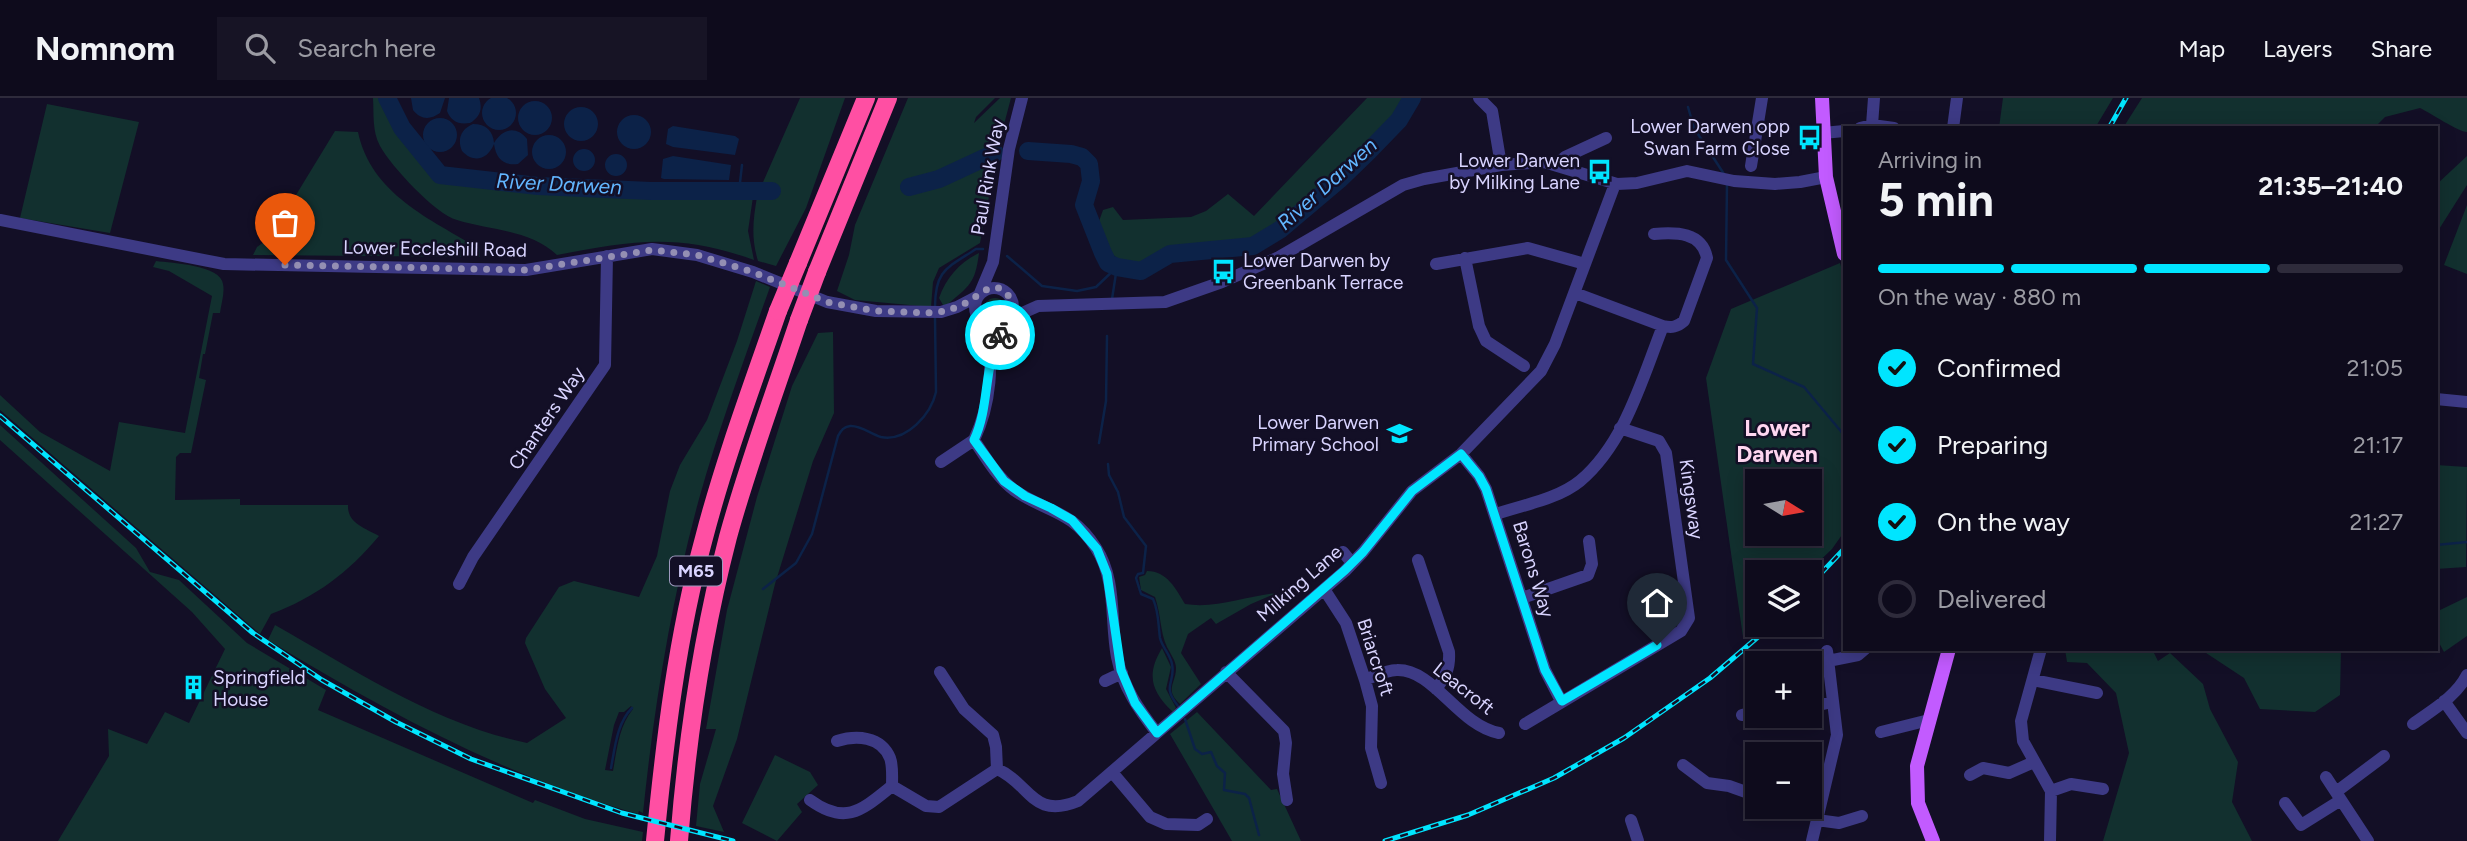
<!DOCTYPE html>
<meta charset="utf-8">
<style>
:root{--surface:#0e0b1c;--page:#171425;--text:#f1f3f6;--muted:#9b9ba3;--line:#2e2b3b;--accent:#00e5ff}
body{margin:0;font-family:Figtree,sans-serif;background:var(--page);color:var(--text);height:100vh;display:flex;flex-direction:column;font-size:26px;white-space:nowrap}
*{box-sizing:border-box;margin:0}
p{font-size:23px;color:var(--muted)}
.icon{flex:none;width:38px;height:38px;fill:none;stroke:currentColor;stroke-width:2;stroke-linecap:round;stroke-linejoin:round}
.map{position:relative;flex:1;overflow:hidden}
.details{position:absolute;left:1843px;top:28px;width:595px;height:525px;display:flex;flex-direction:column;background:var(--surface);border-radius:0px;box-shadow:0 4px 18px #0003,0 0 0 2px var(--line)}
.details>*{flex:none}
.needle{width:46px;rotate:101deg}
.controls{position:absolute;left:1745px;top:371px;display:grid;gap:14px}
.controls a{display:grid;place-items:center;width:77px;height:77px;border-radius:0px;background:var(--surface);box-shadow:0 4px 18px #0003,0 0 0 2px var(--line);font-size:35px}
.pin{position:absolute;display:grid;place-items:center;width:60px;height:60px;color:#fff;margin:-72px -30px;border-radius:50% 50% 50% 0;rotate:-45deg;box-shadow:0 0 7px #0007}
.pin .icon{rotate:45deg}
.courier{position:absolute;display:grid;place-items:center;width:70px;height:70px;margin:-35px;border:5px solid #00e5ff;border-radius:50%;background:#fff;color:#222;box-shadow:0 2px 9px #0007}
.headline em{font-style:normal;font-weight:700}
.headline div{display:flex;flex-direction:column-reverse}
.headline{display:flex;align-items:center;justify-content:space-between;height:119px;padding:0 35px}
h1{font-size:46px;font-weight:700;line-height:52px}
.bar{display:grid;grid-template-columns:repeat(4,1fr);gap:10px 7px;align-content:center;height:84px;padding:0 35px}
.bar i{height:9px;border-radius:5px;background:var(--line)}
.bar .current{background:var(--accent)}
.bar p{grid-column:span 4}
ol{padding:0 35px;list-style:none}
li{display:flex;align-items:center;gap:21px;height:77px}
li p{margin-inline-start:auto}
li .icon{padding:7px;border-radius:50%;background:var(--accent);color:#111;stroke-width:4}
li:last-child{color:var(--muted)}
li i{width:38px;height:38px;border:4px solid var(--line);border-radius:50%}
header{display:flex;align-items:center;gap:42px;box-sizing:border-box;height:98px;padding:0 35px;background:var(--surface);border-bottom:2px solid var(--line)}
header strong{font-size:33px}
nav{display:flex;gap:38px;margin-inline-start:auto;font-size:24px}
.search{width:490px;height:63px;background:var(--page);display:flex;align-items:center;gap:18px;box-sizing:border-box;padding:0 24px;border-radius:0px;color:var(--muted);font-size:26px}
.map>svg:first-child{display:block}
</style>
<header>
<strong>Nomnom</strong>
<div class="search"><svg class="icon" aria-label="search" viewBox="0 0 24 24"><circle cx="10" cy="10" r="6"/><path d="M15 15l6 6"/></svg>Search here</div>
<nav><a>Map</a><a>Layers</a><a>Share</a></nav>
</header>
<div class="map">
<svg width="2467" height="743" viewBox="0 0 2467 743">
<rect width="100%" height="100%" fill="#130f26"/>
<path fill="#12302f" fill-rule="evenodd" d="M373,0H383C392,18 425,78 443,84L540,95L753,99L748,133L754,162C679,135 634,142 557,157C529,131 492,133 457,122C435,116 391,68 380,48C372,33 374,16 373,0Z
M800,0H845L806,110L776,168L758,163C751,140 753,122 757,99L770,98L773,90L760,91Z
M908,0H995L976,19L974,25L1000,0H1011L998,49L940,76L911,85L907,92L938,88L996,62L980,145L939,170L933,184L931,209L855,202L837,193L849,157L855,127Z
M1367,0H1407L1391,22L1338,78L1279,129L1253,145L1173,151L1161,154L1133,168C1110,162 1106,146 1098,126L1103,112L1113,109L1123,122L1191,119L1206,113L1228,96L1254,118Z
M2003,0H2113L2095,30H1999Z
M2142,0H2467V34C2459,34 2430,15 2420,10L2385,19L2374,30H2123Z
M47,6L139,24L110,135L20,120Z
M335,33L358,34C371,96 430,121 480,151V159L253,157L257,149L276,135L286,121L296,97Z
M2467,58V87L2436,136V87Z
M2467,107V176L2444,167Z
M979,155C975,186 970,187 947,207H943L939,200C946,180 960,164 979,155Z
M156,163C172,165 221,167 223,186C225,195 221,206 220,215H213L205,256H203L199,280L206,282L191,355H180L176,359L175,402L240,401V407H348C347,425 365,430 379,438C348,475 316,499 271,516L260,536L0,312V297L40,334L110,373L119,324L185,335L212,198L169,173L153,169Z
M1840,165L1844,178V434L1832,451L1808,474H1757V525L1743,539L1706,280L1731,211ZM1757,383H1810V436H1757Z
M756,183L770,189C745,259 719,330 699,401C671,503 654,609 643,715L639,713L638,716C503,677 388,615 268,542L275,527C355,572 435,626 527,645L566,620L545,591L525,545L526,540L559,489L574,483L639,499L657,458L670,393L680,367L707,322L737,243ZM631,608L633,611C619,628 617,651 613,673L605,672L614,627L619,614H624Z
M984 211a11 11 0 1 1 22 0a11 11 0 1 1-22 0Z
M833,234L834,315L813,363L775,486L737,641L713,708L724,734L696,728L700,686L716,631H706L727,512L757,399L792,288L818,235Z
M0,327L136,450L150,474L179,482L247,545L326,592L318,612L533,705L535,702L585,721L643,734L642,743H58L109,658L108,631L147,646L165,614L189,625L225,551L192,514L0,342Z
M2436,367L2467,369L2466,469L2436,471Z
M1147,473C1167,473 1176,491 1185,506C1216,511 1246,498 1277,495L1251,506L1216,526L1211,520L1188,536L1181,555L1201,586L1180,606C1164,591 1176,586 1176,570C1176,563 1170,555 1167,549C1160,534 1161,516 1155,499L1141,492L1139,479L1145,477Z
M2467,499V538L2444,554L2436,539V514Z
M1162,550L1171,569L1166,591L1176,610L1173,614C1151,593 1146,577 1162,550Z
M2065,551H2152L2158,563L2170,555L2203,586L2210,611L2238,664L2232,704L2252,743H2103L2129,655L2116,595L2087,565L2067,564Z
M2200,551H2341L2340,597L2315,614L2260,611L2244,580Z
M1197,614L1271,692L1277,691L1301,743H1232L1170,636Z
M775,657L810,674L818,687L797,706L802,714L777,743L742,725Z"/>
<path fill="#0c2248" d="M482 15a17 17 0 1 1 34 0a17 17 0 1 1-34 0Z
M411,0H445L440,15C430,22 421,22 413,12Z
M449,0H479C483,11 480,19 470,25C458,27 451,23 447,13Z
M518 20a17 17 0 1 1 34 0a17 17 0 1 1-34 0Z
M564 26a17 17 0 1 1 34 0a17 17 0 1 1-34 0Z
M617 34a17 17 0 1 1 34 0a17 17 0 1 1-34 0Z
M423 37a17 17 0 1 1 34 0a17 17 0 1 1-34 0Z
M473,26C486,26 493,33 494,45C502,31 516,27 527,41L528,57L518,66C503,68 496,60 494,46C488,61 474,66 462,53C457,41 461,31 473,26Z
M673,28L735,38L739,41L735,57L673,49L666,46L668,31Z
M532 54a17 17 0 1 1 34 0a17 17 0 1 1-34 0Z
M573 62a11 11 0 1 1 22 0a11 11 0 1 1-22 0Z
M605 67a11 11 0 1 1 22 0a11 11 0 1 1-22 0Z
M673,58L731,67L729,82L664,81L661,80L663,61Z"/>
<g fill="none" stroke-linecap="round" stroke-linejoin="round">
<path stroke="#0c2248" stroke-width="2.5" d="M1688,9L1694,30L1724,76
M1727,86L1726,162L1757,210L1753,266L1804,289L1844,337
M739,93L742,67
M1007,158L1042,188L1077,193L1096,189L1117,169
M1112,201L1117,169
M935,209C935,172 947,170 976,151H983
M1099,345L1106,303L1107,238
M1108,366L1109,377L1118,394L1124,419L1146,448L1143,475L1138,476L1136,480L1141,496L1153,501C1159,514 1158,526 1160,540C1162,549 1170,556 1172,566C1176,585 1161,587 1178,608
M2436,447L2467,444
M763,491L796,465L812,436L838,338C841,333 843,329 850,328C860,327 871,336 881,339C907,344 931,316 936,294L935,220
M1185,621L1195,651L1202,656L1211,654L1217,668L1225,675L1224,692L1245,696L1249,700L1259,737
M611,670C615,649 617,625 632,610"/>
<path stroke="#0c2248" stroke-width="18" d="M387,0L402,30L440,77L538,88L651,93H772
M1028,53L1071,56L1082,59L1089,66L1091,83L1084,107L1103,155L1108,165L1117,169L1141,173L1170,156L1253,148L1281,131L1339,82L1369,53L1399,22L1412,0
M909,89L939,81L995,55"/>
<path stroke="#3d3a85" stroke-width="12" d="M1479,0L1492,13L1501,67
M1872,27L1874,0
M1860,30L1872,27L1894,30
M1953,30L1957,0
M1823,35L1844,33
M1556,67L1565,59L1606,40
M1751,68L1762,0
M0,122L224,166L526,172L652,151L697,157L753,174L827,204L876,213L941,214L957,209L978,198
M1465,160L1479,228L1486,243L1524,268
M1436,166L1528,150L1585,166
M975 209a19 19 0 1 1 38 0a19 19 0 1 1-38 0Z
M980,195L993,164L1009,51L1022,0
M1575,195L1663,228C1672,230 1677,229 1684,223L1707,160C1702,134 1676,134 1654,136
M1009,221L1038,208L1165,204L1222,184L1279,159L1403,87L1424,81L1501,67L1544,64L1617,86L1637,85L1687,73L1734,83L1775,86L1800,84L1826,79
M983,225C996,261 990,308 974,342C986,360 997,379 1014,392C1047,415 1071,411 1096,450C1117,482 1110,523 1117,559C1123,589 1139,612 1157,635
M991,258L1007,223
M2436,301L2467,304
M1461,356L1479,378L1486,391L1545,572L1561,603
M941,364L974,342
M1496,416C1523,407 1558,401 1580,383C1625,345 1642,281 1663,228
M1343,454L1352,465
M1418,462L1449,554C1450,570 1446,578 1436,591
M459,486L473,459L605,267L607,158
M1324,491L1346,525L1365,582L1372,608L1371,650L1381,685
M1522,500L1588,477L1592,466L1589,443
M2041,551L2021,623L2023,643L2051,693L2050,743
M1828,563L1858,557L1865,551
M940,574L964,611L993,637L996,649L997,671
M1226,574L1284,633L1286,645L1283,676L1287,702
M1365,582C1375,578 1386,572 1397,572C1434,571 1458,627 1499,635
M2033,582L2097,595
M1105,583L1122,575
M2444,603L2467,635
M1810,609L1832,604
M1742,617L1757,613
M1525,626L1681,533L1689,520L1666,355L1659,343L1620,330
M2413,626C2432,612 2456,599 2467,577
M1881,634L1929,622
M837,643C856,637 881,638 890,660C893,668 892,679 892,688
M1683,667L1707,685L1729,688L1757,698
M1112,674L1150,719L1166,726L1198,727L1207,721
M1970,677L1983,670L2009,675L2034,664
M2326,679L2368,743
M892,688L926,708L939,709L997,671C1030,685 1032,722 1078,703L1345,473L1363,454L1412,393L1461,356L1541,273L1555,246L1615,86
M2051,693L2071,686L2103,691
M2336,694L2384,658
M810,702C846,728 862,712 892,688
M2285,705L2301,727L2341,702
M1631,722L1638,743
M1817,722L1839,725L1862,718
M1812,743L1837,637L1827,553"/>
<path stroke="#c25bff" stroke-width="14" d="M1822,0L1826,79L1844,156
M1933,743L1918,705L1917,668L1949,551"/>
<path stroke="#ff4fa3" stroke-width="18" d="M798,165L866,0
M817,174L888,0
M655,743C665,641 677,539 704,440C724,363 752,288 778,213
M679,743C687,641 702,539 728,439C748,366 775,294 799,222"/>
<defs>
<path id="rail" d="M2109,30L2126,0
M0,318L253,535L322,582L396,624L471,661L622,715L733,743
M1810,487L1844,451
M1385,743L1468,717L1554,680L1624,640L1710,580L1772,527"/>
</defs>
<use href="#rail" stroke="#00e5ff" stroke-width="5"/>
<use href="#rail" stroke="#130f26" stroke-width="2.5" stroke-dasharray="8" stroke-linecap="butt"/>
<path stroke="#ff4fa3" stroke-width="18" d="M778,213L798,165
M799,222L817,174"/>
</g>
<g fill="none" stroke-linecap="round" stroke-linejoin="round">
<path stroke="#948fb3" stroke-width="7" stroke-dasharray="0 12.6" d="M285,167L526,172L652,152L697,157L753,174L827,204L876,213L926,215L947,213L964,206L989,190H1000L1012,201L1014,211L1000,237"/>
<path stroke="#00e5ff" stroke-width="9" d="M1000,237C983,270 990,308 974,342L1004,383L1025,398L1051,410L1072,422L1097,451L1107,476L1121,572L1135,605L1157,635L1345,472L1363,454L1412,393L1461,356L1479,378L1486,391L1545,572L1562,603L1657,547"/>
</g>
<defs>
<symbol id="bus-bare" viewBox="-9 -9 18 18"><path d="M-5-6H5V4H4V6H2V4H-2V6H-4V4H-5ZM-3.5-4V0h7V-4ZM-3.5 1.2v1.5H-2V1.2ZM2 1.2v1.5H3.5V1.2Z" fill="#00e5ff" stroke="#130f26" stroke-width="2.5" paint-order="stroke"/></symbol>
<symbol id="school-bare" viewBox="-9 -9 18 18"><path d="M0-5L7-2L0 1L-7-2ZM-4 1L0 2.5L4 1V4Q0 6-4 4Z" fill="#00e5ff" stroke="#130f26" stroke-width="2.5" paint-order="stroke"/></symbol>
<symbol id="building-bare" viewBox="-9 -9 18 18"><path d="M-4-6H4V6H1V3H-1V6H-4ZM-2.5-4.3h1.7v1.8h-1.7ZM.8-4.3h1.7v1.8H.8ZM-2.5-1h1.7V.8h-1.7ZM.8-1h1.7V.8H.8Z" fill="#00e5ff" stroke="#130f26" stroke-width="2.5" paint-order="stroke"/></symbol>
</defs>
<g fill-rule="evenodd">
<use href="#bus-bare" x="1792" y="22" width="35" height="35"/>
<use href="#bus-bare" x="1582" y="56" width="35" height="35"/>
<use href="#bus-bare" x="1206" y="156" width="35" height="35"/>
<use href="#school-bare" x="1382" y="318" width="35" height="35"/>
<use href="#building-bare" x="176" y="572" width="35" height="35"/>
</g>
<g text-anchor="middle" stroke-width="5" stroke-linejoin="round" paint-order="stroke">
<rect fill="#130f26" stroke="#9e99be" stroke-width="2" x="670" y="458.5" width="52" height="29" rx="5"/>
<g font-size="18" font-weight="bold" fill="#d9d4ff">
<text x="696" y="479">M65</text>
</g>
<g font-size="19" fill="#d9d4ff" stroke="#130f26" text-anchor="end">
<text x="1790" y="35">Lower Darwen opp<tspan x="1790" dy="22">Swan Farm Close</tspan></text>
<text x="1580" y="69">Lower Darwen<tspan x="1580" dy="22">by Milking Lane</tspan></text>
<text x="1243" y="169" text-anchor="start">Lower Darwen by<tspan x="1243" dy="22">Greenbank Terrace</tspan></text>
<text x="1379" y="331">Lower Darwen<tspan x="1379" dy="22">Primary School</tspan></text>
<text x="213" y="586" text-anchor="start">Springfield<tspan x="213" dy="22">House</tspan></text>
</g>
<g font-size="19" fill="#d9d4ff" stroke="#130f26">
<text transform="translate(987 79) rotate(-80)" y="7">Paul Rink Way</text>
<text transform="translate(435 150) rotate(1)" y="7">Lower Eccleshill Road</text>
<text transform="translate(546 320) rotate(-56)" y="7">Chanters Way</text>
<text transform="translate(1692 401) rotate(82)" y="7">Kingsway</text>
<text transform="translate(1534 471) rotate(73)" y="7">Barons Way</text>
<text transform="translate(1299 485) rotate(-41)" y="7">Milking Lane</text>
<text transform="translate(1376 559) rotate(72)" y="7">Briarcroft</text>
<text transform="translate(1464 590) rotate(38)" y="7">Leacroft</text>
</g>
<g font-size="21" font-style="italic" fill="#62b6ff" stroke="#130f26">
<text transform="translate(559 86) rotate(3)" y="7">River Darwen</text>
<text transform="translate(1327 86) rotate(-42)" y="7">River Darwen</text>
</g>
<g font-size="23" font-weight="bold" fill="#ffd6f0" stroke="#130f26">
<text x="1777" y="338">Lower<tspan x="1777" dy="26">Darwen</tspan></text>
</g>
</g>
</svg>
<div class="controls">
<a><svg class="needle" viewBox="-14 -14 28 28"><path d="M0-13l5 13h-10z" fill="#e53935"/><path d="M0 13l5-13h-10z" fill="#9b9ba3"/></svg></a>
<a><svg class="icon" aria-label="layers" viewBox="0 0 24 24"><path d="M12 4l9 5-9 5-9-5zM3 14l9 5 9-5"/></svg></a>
<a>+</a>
<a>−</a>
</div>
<div class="pin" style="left:285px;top:167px;background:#ea580c"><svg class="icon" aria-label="bag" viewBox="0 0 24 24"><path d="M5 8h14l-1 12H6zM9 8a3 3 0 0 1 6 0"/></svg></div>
<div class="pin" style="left:1657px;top:547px;background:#1f2937"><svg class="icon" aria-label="home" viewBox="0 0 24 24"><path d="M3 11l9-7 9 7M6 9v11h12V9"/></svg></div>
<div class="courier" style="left:1000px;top:237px"><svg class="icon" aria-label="bike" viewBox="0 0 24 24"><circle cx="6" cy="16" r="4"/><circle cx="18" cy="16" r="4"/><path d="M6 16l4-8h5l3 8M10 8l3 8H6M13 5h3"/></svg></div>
<section class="details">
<div class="headline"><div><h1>5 min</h1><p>Arriving in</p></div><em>21:35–21:40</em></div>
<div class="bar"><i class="current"></i><i class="current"></i><i class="current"></i><i></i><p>On the way · 880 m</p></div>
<ol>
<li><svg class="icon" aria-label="check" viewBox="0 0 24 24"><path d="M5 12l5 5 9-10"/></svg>Confirmed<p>21:05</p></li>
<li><svg class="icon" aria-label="check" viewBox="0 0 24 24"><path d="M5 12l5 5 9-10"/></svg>Preparing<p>21:17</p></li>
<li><svg class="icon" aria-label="check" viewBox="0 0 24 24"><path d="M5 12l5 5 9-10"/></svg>On the way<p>21:27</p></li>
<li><i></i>Delivered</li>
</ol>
</section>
</div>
